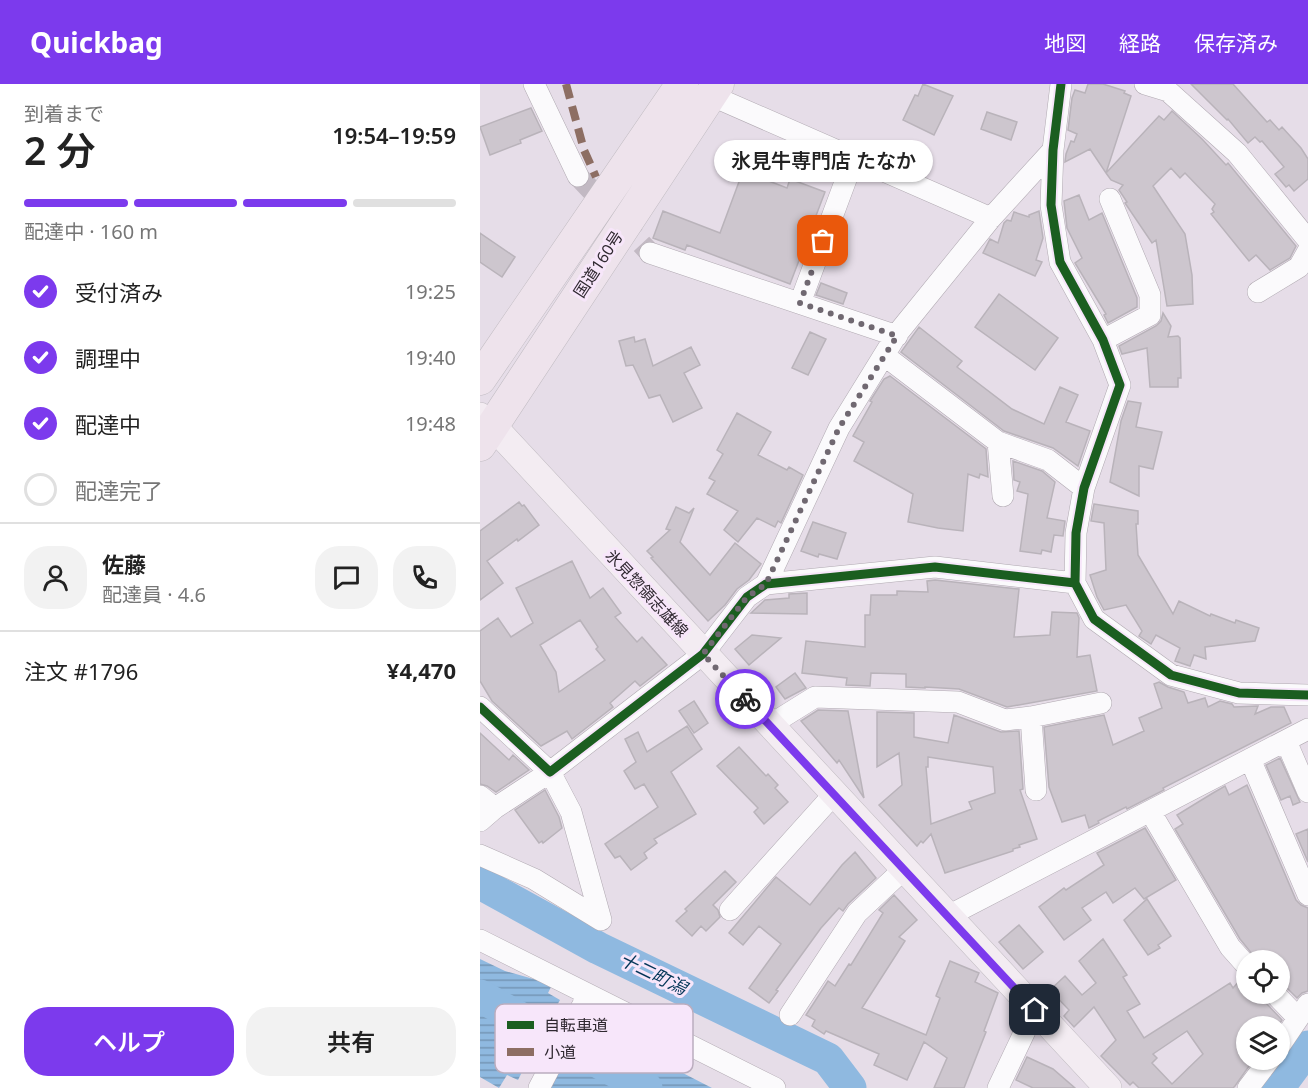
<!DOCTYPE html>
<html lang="ja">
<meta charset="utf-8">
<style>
:root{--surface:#fff;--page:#f2f2f2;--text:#222;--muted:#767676;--line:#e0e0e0;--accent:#7c3aed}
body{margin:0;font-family:"Noto Sans","Noto Sans JP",sans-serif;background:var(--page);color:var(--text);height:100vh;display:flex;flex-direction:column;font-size:22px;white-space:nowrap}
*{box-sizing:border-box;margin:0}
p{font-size:20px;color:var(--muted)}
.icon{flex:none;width:33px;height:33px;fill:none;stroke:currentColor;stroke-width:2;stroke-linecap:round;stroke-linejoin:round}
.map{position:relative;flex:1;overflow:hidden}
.drawer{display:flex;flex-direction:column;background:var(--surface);width:480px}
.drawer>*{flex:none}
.tools{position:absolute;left:756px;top:866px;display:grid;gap:12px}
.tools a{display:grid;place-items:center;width:54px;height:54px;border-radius:50%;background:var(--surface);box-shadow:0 2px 4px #0004;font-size:30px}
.pin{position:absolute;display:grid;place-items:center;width:51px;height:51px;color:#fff;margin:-26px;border-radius:12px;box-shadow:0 3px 9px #0006}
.courier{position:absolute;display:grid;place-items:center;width:60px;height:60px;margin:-30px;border:4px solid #7c3aed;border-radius:50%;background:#fff;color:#222;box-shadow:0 2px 8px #0007}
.bubble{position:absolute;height:42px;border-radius:21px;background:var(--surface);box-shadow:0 2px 4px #0004;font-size:20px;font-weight:600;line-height:42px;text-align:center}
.head em{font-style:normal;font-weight:600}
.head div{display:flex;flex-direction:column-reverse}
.head{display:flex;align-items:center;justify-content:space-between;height:102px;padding:0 24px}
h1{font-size:39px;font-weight:600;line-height:45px}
.bar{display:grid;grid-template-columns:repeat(4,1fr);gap:9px 6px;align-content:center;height:72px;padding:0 24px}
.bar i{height:8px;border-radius:4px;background:var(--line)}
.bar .active{background:var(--accent)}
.bar p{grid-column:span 4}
.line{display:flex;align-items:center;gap:15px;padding:0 24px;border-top:2px solid var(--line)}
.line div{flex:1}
.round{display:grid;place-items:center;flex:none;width:63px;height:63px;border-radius:24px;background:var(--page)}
ol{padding:0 24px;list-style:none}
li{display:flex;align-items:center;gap:18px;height:66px}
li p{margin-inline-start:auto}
li .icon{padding:6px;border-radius:50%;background:var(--accent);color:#fff;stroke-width:4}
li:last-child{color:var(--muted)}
li i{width:33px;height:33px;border:3px solid var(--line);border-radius:50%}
.primary-button{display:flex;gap:12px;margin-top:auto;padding:12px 24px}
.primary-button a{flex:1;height:69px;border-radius:24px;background:var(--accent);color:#fff;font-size:24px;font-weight:600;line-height:69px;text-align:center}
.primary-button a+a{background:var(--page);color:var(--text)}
header{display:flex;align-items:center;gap:36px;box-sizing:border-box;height:84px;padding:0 30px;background:var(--accent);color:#fff}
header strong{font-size:28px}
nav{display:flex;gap:33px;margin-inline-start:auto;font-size:21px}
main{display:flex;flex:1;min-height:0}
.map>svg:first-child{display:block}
</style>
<header>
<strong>Quickbag</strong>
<nav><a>地図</a><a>経路</a><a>保存済み</a></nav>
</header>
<main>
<section class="drawer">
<div class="head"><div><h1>2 分</h1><p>到着まで</p></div><em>19:54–19:59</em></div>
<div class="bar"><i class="active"></i><i class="active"></i><i class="active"></i><i></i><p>配達中 · 160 m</p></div>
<ol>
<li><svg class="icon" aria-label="check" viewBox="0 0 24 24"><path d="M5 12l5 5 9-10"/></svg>受付済み<p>19:25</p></li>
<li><svg class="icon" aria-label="check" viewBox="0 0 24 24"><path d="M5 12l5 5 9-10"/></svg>調理中<p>19:40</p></li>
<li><svg class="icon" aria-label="check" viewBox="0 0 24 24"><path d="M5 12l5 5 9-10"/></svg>配達中<p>19:48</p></li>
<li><i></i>配達完了</li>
</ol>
<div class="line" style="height:108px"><a class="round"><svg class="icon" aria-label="person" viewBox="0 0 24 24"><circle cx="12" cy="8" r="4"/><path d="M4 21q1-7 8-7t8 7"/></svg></a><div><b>佐藤</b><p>配達員 · 4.6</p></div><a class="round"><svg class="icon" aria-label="chat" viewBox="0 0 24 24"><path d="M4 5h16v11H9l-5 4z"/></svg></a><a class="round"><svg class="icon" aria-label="phone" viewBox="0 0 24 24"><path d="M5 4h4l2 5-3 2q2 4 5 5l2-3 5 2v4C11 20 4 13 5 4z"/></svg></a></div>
<div class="line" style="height:78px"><div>注文 #1796</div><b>¥4,470</b></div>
<div class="primary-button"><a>ヘルプ</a><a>共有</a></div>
</section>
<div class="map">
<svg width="828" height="1004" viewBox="0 0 828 1004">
<defs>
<pattern id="water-rules" width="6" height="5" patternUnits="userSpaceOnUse" patternTransform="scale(1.5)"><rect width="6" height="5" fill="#8fb9e0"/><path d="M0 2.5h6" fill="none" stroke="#7596b6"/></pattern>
</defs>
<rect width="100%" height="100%" fill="#e6dde8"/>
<path fill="url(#water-rules)" d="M0,875L25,887L64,898L71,903L68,909L80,916L65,943L56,938L40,964L51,970L38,996L27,991L19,1004L0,993Z
M108,923L129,933L197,986L232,1004H66Z"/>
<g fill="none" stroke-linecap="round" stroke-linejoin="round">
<path stroke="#8fb9e0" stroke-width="33" d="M0,799L118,864L348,975L370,1004
M0,912L166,1004
M798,1004L828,963"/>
</g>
<path fill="#cdc6ce" stroke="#b9b3ba" stroke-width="1.5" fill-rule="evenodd" d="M443,0L473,12L454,51L423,36L435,11L438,12Z
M608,0H623L645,7L644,9L651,12L626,89L610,65L585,78L586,70L591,57L594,58L597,50L588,46L592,14L595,6L605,9Z
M711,0H753L787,38L790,36L799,46L802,43L821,64L828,75V95L814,107L809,101L806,103L795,90L804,83L782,57L780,58L775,53L768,59L748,35L747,36Z
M51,24L62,47L40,56L41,59L10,71L0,43Z
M692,27L722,55L746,81L748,79L816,162L810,174L790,186L776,171L769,177L731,130L734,128L732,125L735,120L705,89L700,94L691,84L673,102L705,150L712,191L713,220L687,222L676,156L672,159L645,119L647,118L639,106L643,101L631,96L626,89L679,32L684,36Z
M507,28L537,38L531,56L501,45Z
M263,87L307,104L310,95L345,108L310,200L207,161L205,166L173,154L183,127L240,149Z
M599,111L609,136L622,129L657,214V223L628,239L624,231L626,230L595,179L602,174L587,144L584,117Z
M559,127L563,154L556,176L562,178L555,192L503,169L510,155L518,159L524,139L527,136L531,137L534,128L549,133V131Z
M0,149L35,173L22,193L0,178Z
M341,199L367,209L363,220L336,211Z
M519,210L578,254L555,286L495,243Z
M683,229L691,242L688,253L698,252L700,254L701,294H698V303H670L667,264L642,270L639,262L676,242L681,237Z
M439,243L482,277L477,283L532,325L564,340L580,303L598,311L586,338L610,347L598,382L573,364L524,347L421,268Z
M330,248L346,255L328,291L312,284Z
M154,253L155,258L165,255L173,282L211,263L220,281L204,289L222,324L193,338L180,311L169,314L153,281L146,282L139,257Z
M410,292L506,365L508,393L500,390L499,394L488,390L483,447L458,444L428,438L433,410L374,377L384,358L373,352L392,318L390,317L404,295Z
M648,317L661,319L656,343L682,348L673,385L659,382V412L630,398L641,337Z
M257,329L291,348L278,371L307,386L309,383L323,391L301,439L298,437L295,443L277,434L258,458L244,446L258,427L227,410L235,397L229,394L243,370L237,366Z
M533,377L562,387L575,398L567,434L585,437L583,452L574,451L571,468L562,466L561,470L540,467L548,410L537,407L540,398L534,396Z
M39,418L42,422L44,421L59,441L38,457L37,455L7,477L23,499L0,516V447Z
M614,420L658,427V440H656L658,471L693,530L699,517L730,532L731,530L755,539L756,536L779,544L775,557L725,563L726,575L714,571L710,582L695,577L700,564L676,551L671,560L659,552L662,547L646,521L624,526L617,513L610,491L626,486L624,439L611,437Z
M196,423L209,429L214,424L200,458L230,491L255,459L281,480L269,496L257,505L245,521L228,537L171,474L173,473L167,467L190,446L186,445Z
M333,438L366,449L357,475L339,470L338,473L321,467Z
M92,477L110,514L123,504L141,529L135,533L157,558L162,553L187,581L160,602L155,597L130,619L133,623L92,655L87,647L61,662L12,617L0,597V547L18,534L31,553L53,539L36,504ZM100,536L118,563L116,565L125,576L79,608L76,588L60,561Z
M455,496L539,505L534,553L570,551L572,528L597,529L599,534L597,573L610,571L617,607L527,623L479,605L445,603V604L426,603V590L391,589L390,602L366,601L367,594L322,589L326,557L385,563V531H390L391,511H417V507L448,508L447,497Z
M327,509V530L271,529L285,516L309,514V510Z
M272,551L301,554L269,581L255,565Z
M315,589L326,604L305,615L296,603Z
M679,598L688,603L704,608L708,619L725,614L728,623L740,617L752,620L754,623L778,622L775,630L791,623H804L811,639L683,704L684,706L647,725L646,723L618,737L619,739L609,744L605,731L582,738L569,703L564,643L624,631L633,661L664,647L659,634L682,624L674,600Z
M214,617L228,639L214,649L199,627Z
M338,626L368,627L384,714L359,676L357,679L321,637Z
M397,628L434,629V653L468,659L474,631L521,648L539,647L543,705L540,706L557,755L539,761L540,763L533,765V767L465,789L451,750L443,759L441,757L437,762L399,721L422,701L419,669L397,683ZM448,673L513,683L515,709L489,718L492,725L451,740L446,683H448Z
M207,642L222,665L191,688L216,730L174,755L177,759L164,769L167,774L151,786L140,772L135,774L125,760L178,723L164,700L155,705L144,687L156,678L145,655L158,648L167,668Z
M0,649L29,676L33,671L49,686L16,708L7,702L0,700Z
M259,663L286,692L288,690L298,701L295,704L308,718L284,740L274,728L278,724L237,682Z
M800,674L820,718L813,721L810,712L801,716L786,681Z
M767,701L816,816L821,821L828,824V907L822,909L817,914L800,897L803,895L800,891V876H777L760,855L695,745L703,740L697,731L733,709L745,702L749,711Z
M65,706L79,733L82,744L63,759L62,757L59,759L35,726Z
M665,744L696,796L664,815L655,804L633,819L626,808L602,824L611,836L584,856L559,823L584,804L586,806L624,781L617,769Z
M828,745V778L816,750Z
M375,768L396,794L368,820L363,827L359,824L341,844L296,906L298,907L289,919L269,904L301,860L279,842L263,861L249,849L296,793L330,821L362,781Z
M245,787L256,798L233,821L238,826L240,833L226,847L221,842L212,852L196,837L207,827L205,825Z
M414,811L437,836L419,853L425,857L382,924L446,951L460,914L456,912L470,877L499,889L495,898L518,909L504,947L506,948L484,1004H454L467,974L444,958L427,996L394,981L399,970L346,947L344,950L332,942L335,936L326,931L348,897L355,902L369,880L371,881L403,829L399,826Z
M667,815L691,852L678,861L680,864L668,871L644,836Z
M539,841L563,868L543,885L519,858Z
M623,855L647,891L643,893L660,920L647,927L664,954L750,899L753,904L763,893H766V909H782L785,918L802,936L798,942H766V975H774L755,1002L753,1004H659L653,998L650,1001L621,972L636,956L614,923L594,943L584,932L589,926L570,906L585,892L602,911L616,899L599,877ZM707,947L723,970L692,1000L672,979L677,974L673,970Z
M547,973L573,985L595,1004H553L536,996Z"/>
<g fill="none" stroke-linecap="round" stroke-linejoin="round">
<path stroke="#c2b9c3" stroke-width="21" stroke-dasharray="21 10" stroke-linecap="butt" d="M98,92L170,169"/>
<defs>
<path id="minor" d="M54,0L98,92
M581,0L573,66L571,121L580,178L623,256L640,301L604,404L596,449L595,499L614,535L691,591L759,609L828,611
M665,0L688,7L757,69L828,156
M230,11L511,134
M170,169L417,252
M778,208L819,183L828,167
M320,219L374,74
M623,256L670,231V211L630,115
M405,272L518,358L568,376L604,404
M518,358L523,412
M286,500L359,344L417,250L511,134L573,66
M0,623L70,688L223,570L267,513L286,500L455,483L595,499
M551,633L556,706
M290,641L335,613L478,618L525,636L551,633L621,619
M806,657L828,708
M770,675L828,811
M0,712L15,724
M670,727L750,863L766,881
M0,737L15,724L70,688L91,728L121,836L54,795L0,771
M250,826L354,710
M468,832L828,645
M0,856L295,1004
M794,909L818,934
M310,931L377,829L424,785
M800,961L828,920
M59,1004L108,911
M518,1004L555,926
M768,1004L790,975"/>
<path id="major" d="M0,332L12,341L628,1004"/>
<path id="highway" d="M0,295L202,0
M0,361L238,0"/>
</defs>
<use href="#minor" stroke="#b0a9b1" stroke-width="22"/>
<use href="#major" stroke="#c1bcc2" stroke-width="28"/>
<use href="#highway" stroke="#c1bcc2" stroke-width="33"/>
<use href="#minor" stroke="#fbfafc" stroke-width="21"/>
<use href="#major" stroke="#f3ecf2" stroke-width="27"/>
<use href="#highway" stroke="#eee3ec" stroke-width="32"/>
<path stroke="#8d6e63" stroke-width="8" stroke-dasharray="15 8" stroke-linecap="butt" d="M86,0L104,66L116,93"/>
<defs>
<path id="cycleway" d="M581,0L573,66L571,121L580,178L623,256L640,301L604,404L596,449L595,499L614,535L691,591L759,609L828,611
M0,623L70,688L223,570L267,513L286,500L455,483L595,499"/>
</defs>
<use href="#cycleway" stroke="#f7e6fa" stroke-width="13"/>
<use href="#cycleway" stroke="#1b5e20" stroke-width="9"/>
</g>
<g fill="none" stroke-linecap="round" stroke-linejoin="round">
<path stroke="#706871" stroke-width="6" stroke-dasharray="0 10.8" d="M265,615L223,570L267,513L286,500L359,344L417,252L320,219L343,157"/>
<path stroke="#7c3aed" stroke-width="8" d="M265,615L555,926"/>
</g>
<g text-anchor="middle" stroke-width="6" stroke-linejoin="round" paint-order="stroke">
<g font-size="16" fill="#302931" stroke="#f7e6fa">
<text transform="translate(118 180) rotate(-57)" y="6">国道160号</text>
<text transform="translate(167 509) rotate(47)" y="6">氷見惣領志雄線</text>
</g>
<g font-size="18" font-style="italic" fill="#023557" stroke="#f7e6fa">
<text transform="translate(173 890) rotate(26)" y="6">十二町潟</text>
</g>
</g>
<rect x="15" y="920" width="198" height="69" rx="9" fill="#f7e6fa" stroke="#bbadbe" stroke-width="1.5"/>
<rect x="27" y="937" width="27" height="8" fill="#1b5e20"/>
<rect x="27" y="964" width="27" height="8" fill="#8d6e63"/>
<g font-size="16" fill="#302931">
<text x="64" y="947">自転車道</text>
<text x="64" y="974">小道</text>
</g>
</svg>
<div class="tools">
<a><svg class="icon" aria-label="locate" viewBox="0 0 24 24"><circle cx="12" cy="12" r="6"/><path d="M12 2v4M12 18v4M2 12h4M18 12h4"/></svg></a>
<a><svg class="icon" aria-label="layers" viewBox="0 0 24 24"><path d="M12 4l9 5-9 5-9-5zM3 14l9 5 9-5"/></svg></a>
</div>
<div class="pin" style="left:343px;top:157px;background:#ea580c"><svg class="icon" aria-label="bag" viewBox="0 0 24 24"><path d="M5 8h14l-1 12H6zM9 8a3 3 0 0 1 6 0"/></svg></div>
<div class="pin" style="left:555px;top:926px;background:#1f2937"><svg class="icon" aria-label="home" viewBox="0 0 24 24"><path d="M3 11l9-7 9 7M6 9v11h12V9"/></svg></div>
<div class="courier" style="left:265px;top:615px"><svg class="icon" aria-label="bike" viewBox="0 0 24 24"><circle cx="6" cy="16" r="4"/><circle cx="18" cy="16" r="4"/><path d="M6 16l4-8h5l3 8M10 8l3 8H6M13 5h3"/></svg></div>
<div class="bubble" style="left:234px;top:56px;width:219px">氷見牛専門店 たなか</div>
</div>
</main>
